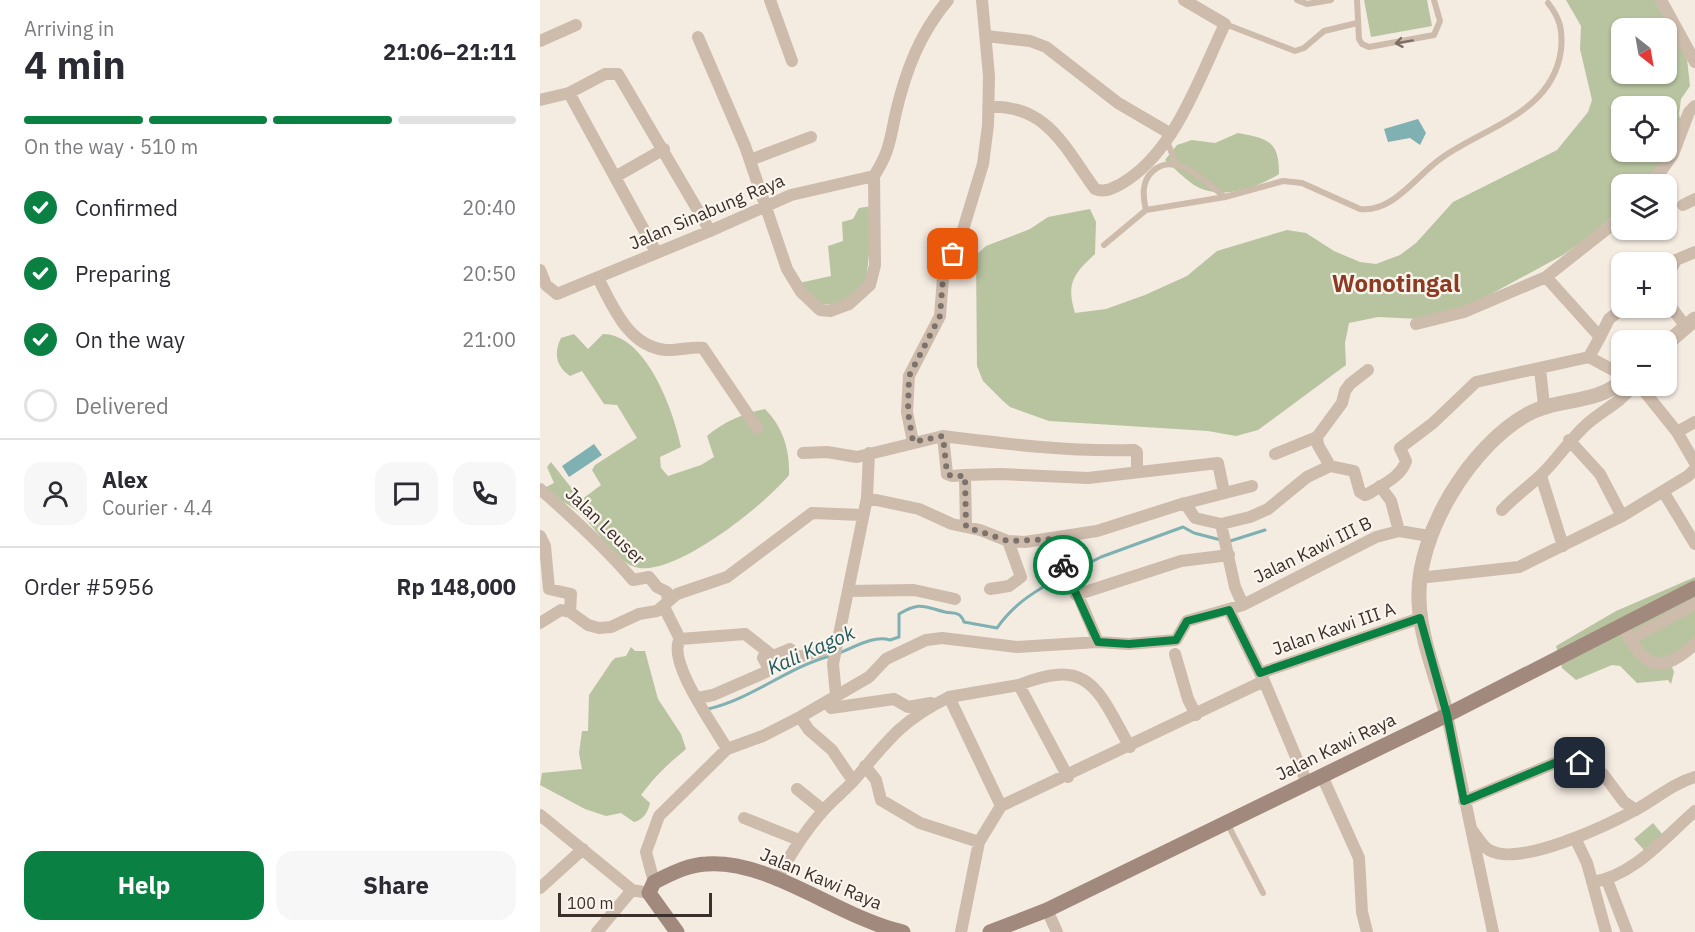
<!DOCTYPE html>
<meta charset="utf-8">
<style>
:root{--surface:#fff;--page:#f7f7f7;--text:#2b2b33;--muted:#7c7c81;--line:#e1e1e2;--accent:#0b8043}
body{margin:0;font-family:"IBM Plex Sans",sans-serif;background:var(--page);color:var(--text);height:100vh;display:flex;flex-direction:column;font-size:22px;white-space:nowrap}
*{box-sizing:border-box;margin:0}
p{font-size:20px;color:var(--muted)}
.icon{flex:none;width:33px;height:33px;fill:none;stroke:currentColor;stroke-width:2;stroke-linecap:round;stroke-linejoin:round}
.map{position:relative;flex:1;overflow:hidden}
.sheet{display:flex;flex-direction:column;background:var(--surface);width:540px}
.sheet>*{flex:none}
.needle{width:39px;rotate:149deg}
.tools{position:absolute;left:1071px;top:18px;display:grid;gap:12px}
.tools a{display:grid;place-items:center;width:66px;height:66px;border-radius:12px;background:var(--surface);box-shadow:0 2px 4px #0004;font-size:30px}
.scale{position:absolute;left:18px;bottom:15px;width:154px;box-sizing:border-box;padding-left:6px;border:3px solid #3b302b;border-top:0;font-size:16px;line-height:21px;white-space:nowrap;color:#3b302b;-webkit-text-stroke:4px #fbf5ee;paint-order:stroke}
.pin{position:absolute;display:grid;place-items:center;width:51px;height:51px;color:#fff;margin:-26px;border-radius:12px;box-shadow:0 3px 9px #0006}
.courier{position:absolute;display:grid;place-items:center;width:60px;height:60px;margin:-30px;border:4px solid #0b8043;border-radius:50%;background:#fff;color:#222;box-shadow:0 2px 8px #0007}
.headline em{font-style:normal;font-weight:800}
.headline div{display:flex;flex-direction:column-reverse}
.headline{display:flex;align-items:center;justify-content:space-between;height:102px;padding:0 24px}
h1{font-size:39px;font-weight:800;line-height:45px}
.bar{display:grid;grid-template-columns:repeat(4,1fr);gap:9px 6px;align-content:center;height:72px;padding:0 24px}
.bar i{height:8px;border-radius:4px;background:var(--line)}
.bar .on{background:var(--accent)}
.bar p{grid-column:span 4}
.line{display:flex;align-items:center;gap:15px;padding:0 24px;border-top:2px solid var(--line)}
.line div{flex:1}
.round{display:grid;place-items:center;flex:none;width:63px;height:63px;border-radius:18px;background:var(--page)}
ol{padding:0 24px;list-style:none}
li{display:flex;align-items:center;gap:18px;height:66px}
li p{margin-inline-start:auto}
li .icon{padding:6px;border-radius:50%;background:var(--accent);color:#fff;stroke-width:4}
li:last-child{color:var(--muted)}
li i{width:33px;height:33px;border:3px solid var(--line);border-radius:50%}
.primary-button{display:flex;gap:12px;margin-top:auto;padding:12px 24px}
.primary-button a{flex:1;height:69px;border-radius:18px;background:var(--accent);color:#fff;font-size:24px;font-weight:800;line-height:69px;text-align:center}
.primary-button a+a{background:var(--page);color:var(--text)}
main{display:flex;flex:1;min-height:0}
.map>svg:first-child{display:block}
</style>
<main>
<section class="sheet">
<div class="headline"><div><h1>4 min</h1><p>Arriving in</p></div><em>21:06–21:11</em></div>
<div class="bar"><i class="on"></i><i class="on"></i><i class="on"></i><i></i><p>On the way · 510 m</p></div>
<ol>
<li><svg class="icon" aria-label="check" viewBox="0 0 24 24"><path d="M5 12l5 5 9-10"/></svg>Confirmed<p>20:40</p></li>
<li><svg class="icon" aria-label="check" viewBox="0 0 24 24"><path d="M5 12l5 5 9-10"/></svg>Preparing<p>20:50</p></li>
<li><svg class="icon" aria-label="check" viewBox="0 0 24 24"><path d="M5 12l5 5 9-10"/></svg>On the way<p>21:00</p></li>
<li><i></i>Delivered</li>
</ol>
<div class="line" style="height:108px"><a class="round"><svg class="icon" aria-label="person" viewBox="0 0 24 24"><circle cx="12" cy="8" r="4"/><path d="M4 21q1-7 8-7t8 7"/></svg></a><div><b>Alex</b><p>Courier · 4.4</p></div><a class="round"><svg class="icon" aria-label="chat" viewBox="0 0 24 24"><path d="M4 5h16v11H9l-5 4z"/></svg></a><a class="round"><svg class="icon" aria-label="phone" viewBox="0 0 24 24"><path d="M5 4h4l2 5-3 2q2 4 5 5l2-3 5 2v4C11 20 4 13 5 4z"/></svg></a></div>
<div class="line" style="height:78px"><div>Order #5956</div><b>Rp 148,000</b></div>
<div class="primary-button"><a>Help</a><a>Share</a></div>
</section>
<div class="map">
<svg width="1155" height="932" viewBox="0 0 1155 932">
<rect width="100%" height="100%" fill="#f4ebe1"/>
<path fill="#b8c4a0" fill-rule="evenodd" d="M824,0H887L892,26L831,37Z
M1026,0H1115L1147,59L1150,86L1141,99L1139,114L1142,128L1112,178L1106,184H1082L1081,209L1050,236L1023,255L920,311L879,319L838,317L809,323L805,343L806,365L718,430L696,436L668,431L509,421L470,407L462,400L443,381L437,366L436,255L446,246L490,229L508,217L550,209L556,222L555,254C533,274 526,284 535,313L566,309L605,295L647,276L677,251L747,230L766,233L794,251L820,262L836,264L860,255L876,243L913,202L1017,150L1048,112L1052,100L1040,49L1041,26ZM1082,28H1126V74H1082ZM1082,106H1126V152H1082Z
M698,133C729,139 739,141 739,174C715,189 680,201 654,185C644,178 634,168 625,160L637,145L652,140L675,143Z
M332,206V227L326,282L299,305L279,304L259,283L291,276L288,246L303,241L302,222L313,219L319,208Z
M34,334L48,349L63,334C106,334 134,411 141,447L120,457L121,468L128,476L161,465L174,457L167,436C183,422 204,413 225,409C243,427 250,450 249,475C227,503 133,579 95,567C73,560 56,526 36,510C25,502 12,496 0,490L14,483L7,467L11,462L41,500L61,485L52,470L55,465L97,438L77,405L64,404L42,371L30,376C15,366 14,352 21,338Z
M1155,577V641L1130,662L1134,672L1131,684L1128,680L1097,683L1080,666L1072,665L1036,680L1022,668L1016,646L1076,611Z
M91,647L95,651H105L118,699L141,734L146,749C126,766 117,774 101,795L110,803C108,812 103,820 94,822L81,813L66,816L45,809L0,785L2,773L42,769L39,753L42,731H48L49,695L72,661L75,658L86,656Z
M1113,823L1123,835L1104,850L1094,839Z"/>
<path fill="#7fb0b2" d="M878,119L886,133L880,145L870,138L848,142L844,129Z
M54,444L62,455L29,477L22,466Z"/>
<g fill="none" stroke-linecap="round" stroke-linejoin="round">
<path stroke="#7fb0b2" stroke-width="3" d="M687,542L725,530
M531,572L561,557L643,527L654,533L681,540
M299,653C315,647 333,635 350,640L359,637V614C380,601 385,607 405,612C414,614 420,611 424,622L457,628C474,603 498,589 525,575
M168,709C212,699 246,668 290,656"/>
<path stroke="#cdbbac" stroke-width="6" d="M757,0L767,4L791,0
M817,0L819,39L822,44L829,47L894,35L900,21L894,0
M685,24L755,51L764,48L784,31L817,23
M627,141L636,164
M606,210C603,197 601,181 613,171C636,150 666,183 685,197
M564,245L606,210L685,197L743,181L762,183L820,209C854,213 877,174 903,157C946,127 1013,112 1021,50C1023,30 1020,18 1008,3
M687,823L723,893"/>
<path stroke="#cdbbac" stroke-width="12" d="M230,0L252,61
M1121,0L1155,62
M446,36L490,41L506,47L578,103L631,134
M158,37L205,146L247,269L261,292L280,310L290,311L309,304L330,285L335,265L334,176
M0,41L36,25
M29,93L116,252
M0,100L29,93L65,74H78L170,231
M449,107C507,104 525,148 555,189C565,193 573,188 581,184C635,153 659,78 685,24L644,0
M210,160L271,137
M75,177L124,149
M1112,184L1133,154L1149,112L1155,106
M1143,205L1155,199
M0,270L6,285L17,294L170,231L251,195L334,176C350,151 350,139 356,112C366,70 380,33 408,0
M58,278C73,307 89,347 126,350C138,351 153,346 163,348L217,428
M1126,278L1136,260L1155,252
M1126,300L1146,327
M876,324L924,312L1006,277L1082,217
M1060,337L1069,319L1083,308
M1049,357L1082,375
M1000,369L1004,405
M1100,386L1137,432L1155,463
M1137,432L1155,422
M403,436C466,444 530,452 594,450L597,452V471
M1029,440L1060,474L1082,516
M373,442L367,412L369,376L400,316L403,278L419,243L443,164L448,125L449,76L442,0
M263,453L287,452L317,457L403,436L407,474L412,476L425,475L426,527
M735,454L777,437
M790,466L778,445L777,437L802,403L805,391L810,384L828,370
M425,475L460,474L548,478L678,463L684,492
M1001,476L1023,546
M840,486L851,501L859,531
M0,489C33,518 65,547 93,580L109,577L117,587L127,592L128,602
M1123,491L1155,544
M327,498L379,509L412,524L440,530L468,541L485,542L557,531L645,503L655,518L681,524L710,517L728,509L767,477L790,466L814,471L820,492L825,495L828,494C842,485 861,477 866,461L860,448L893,423L936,382L1049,357L1060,337L1006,277
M646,503L712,486
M962,510C974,497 987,488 1000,476C1017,460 1029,440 1047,424C1063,410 1080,403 1093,386
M681,524L695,587L703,605
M0,536L5,546L9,589L31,594L30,612
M514,539L558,642
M879,578L979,567L1082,516L1148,476L1155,469
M450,589L469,586L481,577L468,541
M308,591L374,590L415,599
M536,595L641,561L689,555
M124,607L140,639C126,661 175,727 187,749
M689,610L724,681L767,783
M0,623L21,610L30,612L48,625L59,628L71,627L99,614L117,611L137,594L187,577L272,513L322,515
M1081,624C1102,662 1116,680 1155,644
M140,639L205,634L233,656L250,649L258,657L296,647
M1090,639L1155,604
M635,654L648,699L656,715
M720,673L880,618
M479,685C551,656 558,691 590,747
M296,695L293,664L327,498L329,453
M158,698L173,695L226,672L229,669L223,658L226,652
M291,708L354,699L368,707L391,703
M907,715L953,932
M260,717L269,730L292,750L313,781
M325,766L336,780L341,800L380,823L439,842
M782,776L819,858L822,912L827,932
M257,789L283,810
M924,801L1022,760L1030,759L1063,774L1084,802L1096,810
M461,806L409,697L479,685L528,777
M0,815L92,890L109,893
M204,818L259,840
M931,829C937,836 941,845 949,850C980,868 1070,824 1099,808C1118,797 1134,783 1155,777
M1036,840L1047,863L1066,932
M236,880C250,855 264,832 283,811C293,799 306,790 316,778C349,739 361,721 409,697
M1067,880L1087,932
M114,882L106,852L119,816L187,749L223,736L260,717L329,677L346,659L386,640L402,638L477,647L558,642L589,644L636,640L647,621L703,605L836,537L859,531L889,536
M1052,882C1093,877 1125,837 1155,811
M0,888L43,849
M507,910L517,932
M57,932L92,890
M421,932L439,842L461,806L724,681"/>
<path stroke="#cdbbac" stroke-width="15" d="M1126,344L1155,319
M907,715C897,678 880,638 879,600C876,534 931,445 988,414C1017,398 1057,404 1082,381"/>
<path stroke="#a18a7d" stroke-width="15" d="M137,932L109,893L114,882C131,874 147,865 166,864C230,859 299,918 363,932
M450,932L507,910L907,715L1155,588"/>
</g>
<defs><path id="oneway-shaft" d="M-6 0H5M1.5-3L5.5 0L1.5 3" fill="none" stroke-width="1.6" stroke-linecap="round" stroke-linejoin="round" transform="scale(1.5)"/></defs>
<use stroke="#7d6f65" href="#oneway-shaft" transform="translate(864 42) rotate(170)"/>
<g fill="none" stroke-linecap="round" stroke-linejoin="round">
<path stroke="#7c716b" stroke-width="6" stroke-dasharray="0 10.8" d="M413,254L403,278L400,316L369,376L368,412L373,442L403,436L407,474L412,476H425L426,527L468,541L514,539L523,565"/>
<path stroke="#0b8043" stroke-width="8" d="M523,565L558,642L589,644L636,640L647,621L689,610L720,673L880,618L907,715L924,801L1022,760L1040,763"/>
</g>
<g text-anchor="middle" stroke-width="4.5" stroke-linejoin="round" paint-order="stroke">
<g font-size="18" fill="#3b302b" stroke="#fbf5ee">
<text transform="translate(167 212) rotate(-23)" y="6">Jalan Sinabung Raya</text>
<text transform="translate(65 526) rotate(44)" y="6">Jalan Leuser</text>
<text transform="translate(773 550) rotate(-26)" y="6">Jalan Kawi III B</text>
<text transform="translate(794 629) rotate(-19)" y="6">Jalan Kawi III A</text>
<text transform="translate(796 747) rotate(-26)" y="6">Jalan Kawi Raya</text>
<text transform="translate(281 879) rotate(23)" y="6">Jalan Kawi Raya</text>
</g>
<g font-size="20" font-style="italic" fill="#1f5a5e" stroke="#fbf5ee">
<text transform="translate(271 650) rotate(-24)" y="7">Kali Kagok</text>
</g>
<g font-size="24" font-weight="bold" fill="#8c3b22" stroke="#fbf5ee">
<text x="856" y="292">Wonotingal</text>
</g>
</g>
</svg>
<div class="tools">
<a><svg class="needle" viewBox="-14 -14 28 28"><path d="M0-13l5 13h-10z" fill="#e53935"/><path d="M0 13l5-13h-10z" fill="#7c7c81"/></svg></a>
<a><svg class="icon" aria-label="locate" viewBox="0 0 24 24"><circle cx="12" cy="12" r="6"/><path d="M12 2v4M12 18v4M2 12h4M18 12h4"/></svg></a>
<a><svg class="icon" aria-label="layers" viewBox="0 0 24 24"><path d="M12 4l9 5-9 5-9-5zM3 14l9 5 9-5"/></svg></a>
<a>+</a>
<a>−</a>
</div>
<div class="scale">100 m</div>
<div class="pin" style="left:413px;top:254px;background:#ea580c"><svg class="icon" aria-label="bag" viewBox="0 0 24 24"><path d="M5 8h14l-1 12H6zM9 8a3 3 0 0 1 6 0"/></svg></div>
<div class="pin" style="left:1040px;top:763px;background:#1f2937"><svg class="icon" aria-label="home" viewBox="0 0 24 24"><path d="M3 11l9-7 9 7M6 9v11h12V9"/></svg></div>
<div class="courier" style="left:523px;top:565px"><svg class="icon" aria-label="bike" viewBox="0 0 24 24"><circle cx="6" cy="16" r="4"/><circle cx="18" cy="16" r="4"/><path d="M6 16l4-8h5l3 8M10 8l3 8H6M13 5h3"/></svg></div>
</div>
</main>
